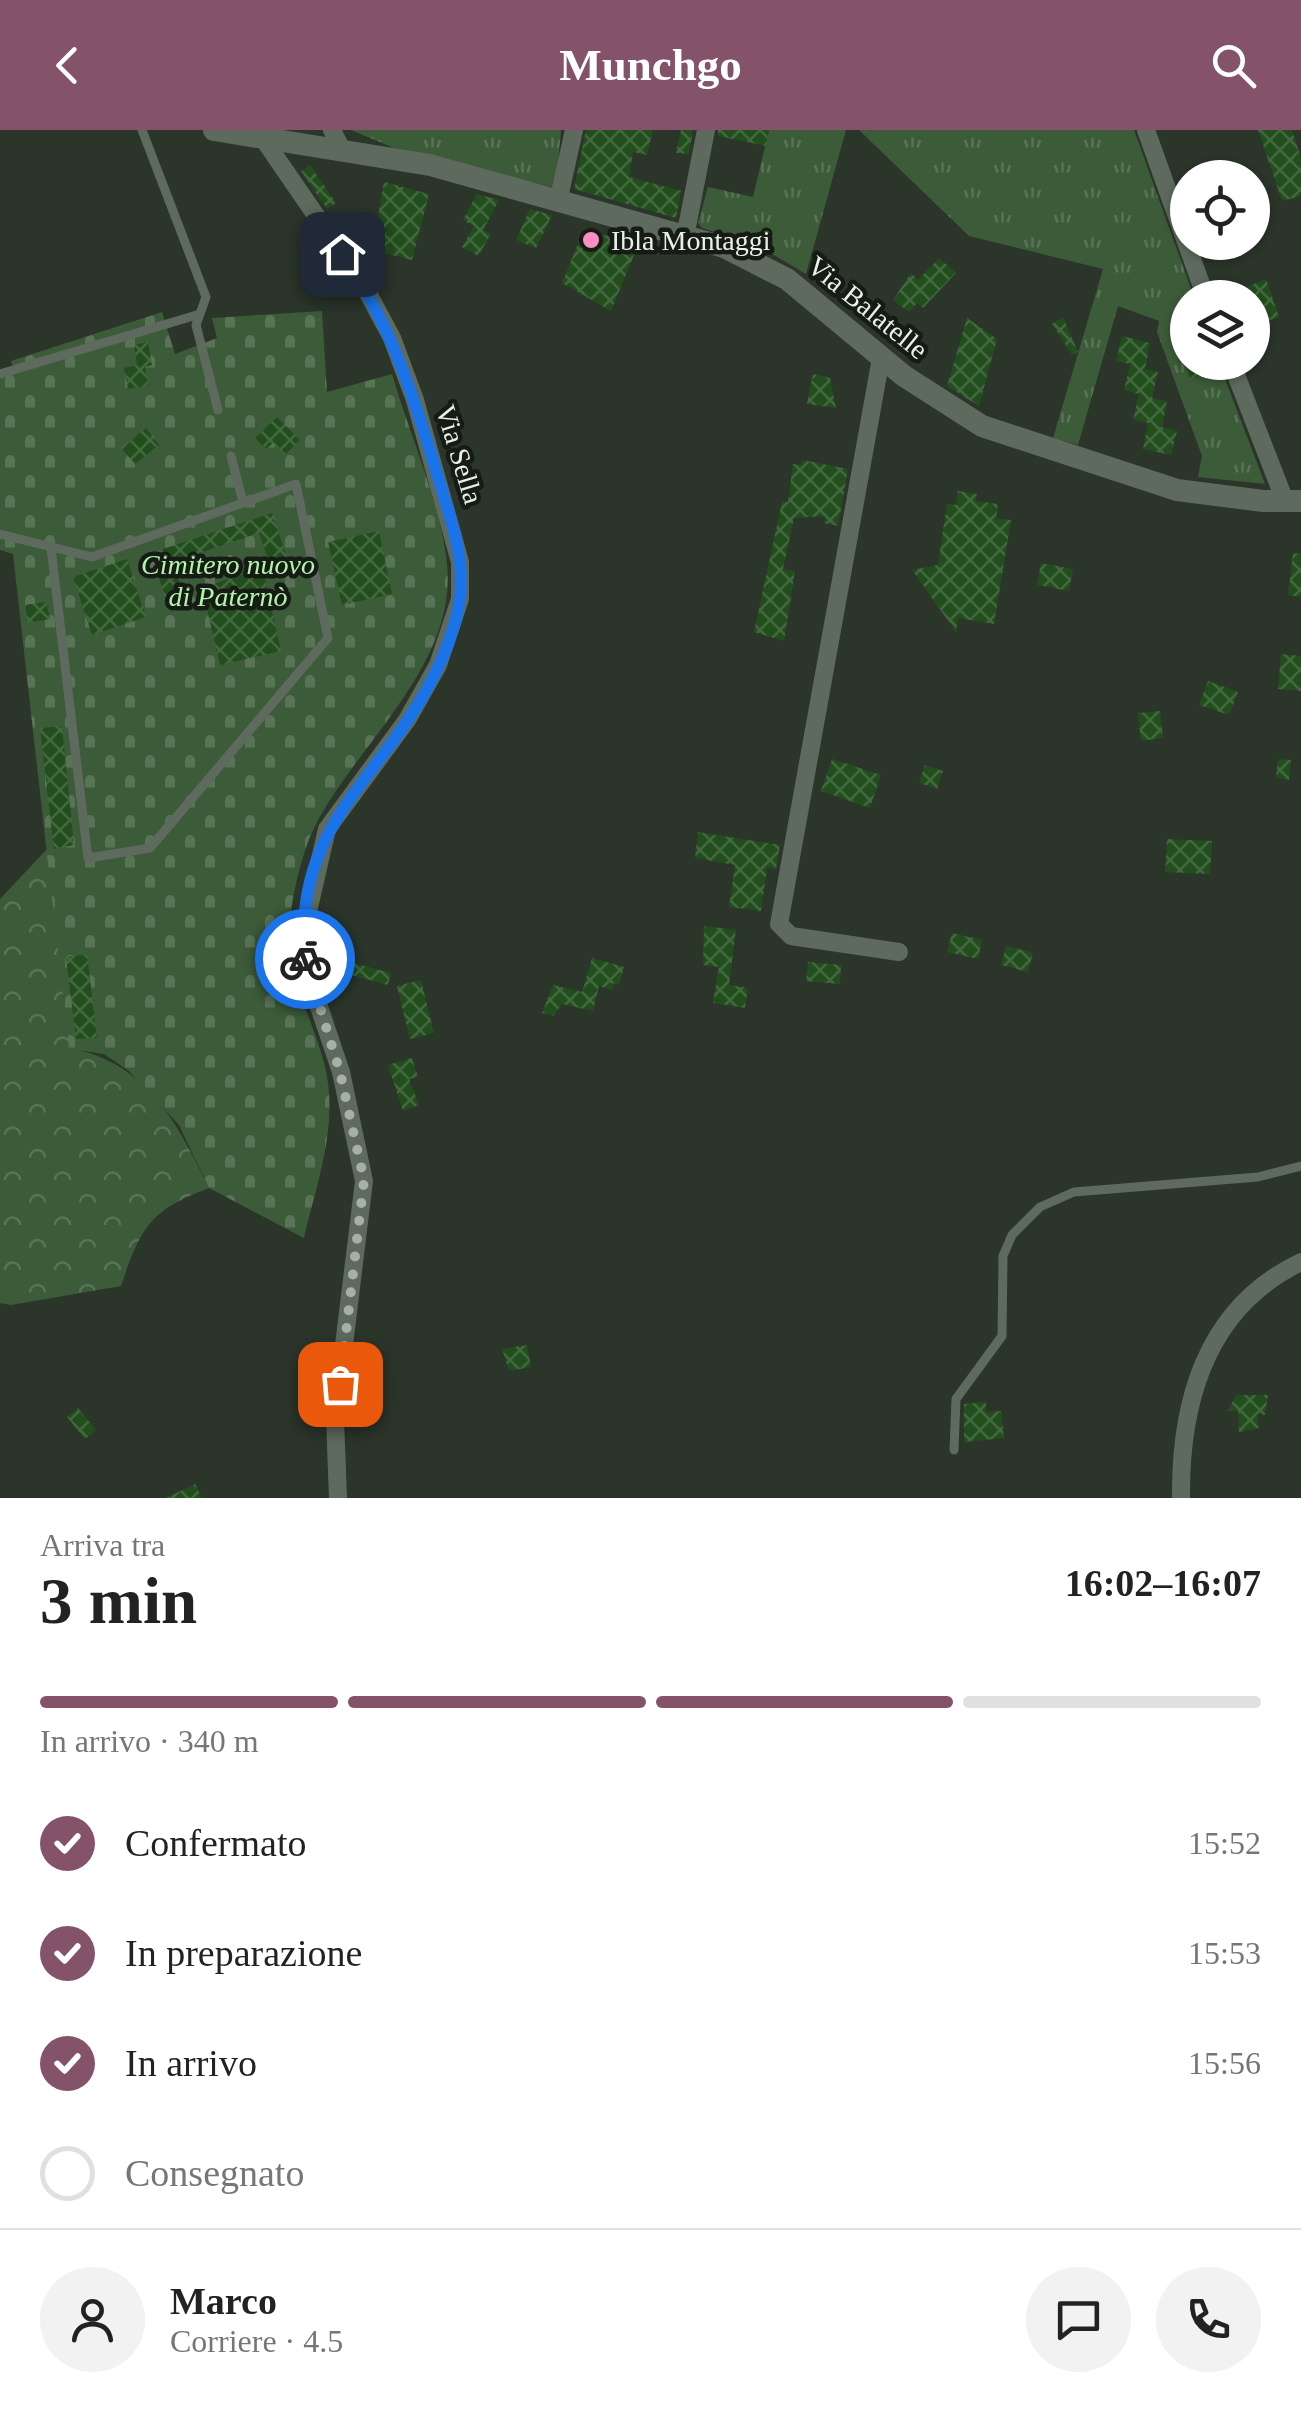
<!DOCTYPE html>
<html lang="it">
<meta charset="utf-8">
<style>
:root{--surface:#fff;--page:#f2f2f2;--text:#222;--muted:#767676;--line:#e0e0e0;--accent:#84536a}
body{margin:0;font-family:"Times New Roman",serif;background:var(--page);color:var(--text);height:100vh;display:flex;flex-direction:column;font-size:38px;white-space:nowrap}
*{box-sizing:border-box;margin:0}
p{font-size:32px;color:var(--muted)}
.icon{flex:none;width:55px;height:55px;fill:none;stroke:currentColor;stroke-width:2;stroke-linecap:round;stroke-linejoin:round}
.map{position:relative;height:1368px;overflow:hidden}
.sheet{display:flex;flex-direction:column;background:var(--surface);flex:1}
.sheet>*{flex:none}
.buttons{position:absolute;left:1170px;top:30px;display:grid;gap:20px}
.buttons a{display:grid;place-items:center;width:100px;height:100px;border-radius:50%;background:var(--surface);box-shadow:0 2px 8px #0004;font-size:50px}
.pin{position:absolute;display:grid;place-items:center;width:85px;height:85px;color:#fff;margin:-42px;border-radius:20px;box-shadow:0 5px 15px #0006}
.courier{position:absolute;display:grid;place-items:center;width:100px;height:100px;margin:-50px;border:8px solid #1a73e8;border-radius:50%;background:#fff;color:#222;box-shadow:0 2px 12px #0007}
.headline em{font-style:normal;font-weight:800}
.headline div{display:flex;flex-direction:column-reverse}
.headline{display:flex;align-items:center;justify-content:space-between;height:170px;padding:0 40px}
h1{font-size:65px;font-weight:800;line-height:75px}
.bar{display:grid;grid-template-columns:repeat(4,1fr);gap:15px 10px;align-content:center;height:120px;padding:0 40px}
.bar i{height:12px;border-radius:8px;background:var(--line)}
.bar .selected{background:var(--accent)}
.bar p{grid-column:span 4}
.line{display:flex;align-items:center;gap:25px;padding:0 40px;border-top:2px solid var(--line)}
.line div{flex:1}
.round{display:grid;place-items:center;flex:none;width:105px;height:105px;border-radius:52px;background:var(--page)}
ol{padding:0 40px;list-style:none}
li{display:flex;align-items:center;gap:30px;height:110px}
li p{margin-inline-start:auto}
li .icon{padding:10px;border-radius:50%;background:var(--accent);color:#fff;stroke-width:4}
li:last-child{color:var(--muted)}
li i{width:55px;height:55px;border:5px solid var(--line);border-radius:50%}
header{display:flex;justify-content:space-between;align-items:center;height:130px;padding:0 40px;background:var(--accent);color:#fff;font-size:45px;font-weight:800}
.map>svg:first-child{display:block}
</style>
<header><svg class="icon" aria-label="back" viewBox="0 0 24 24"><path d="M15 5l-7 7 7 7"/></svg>Munchgo<svg class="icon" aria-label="search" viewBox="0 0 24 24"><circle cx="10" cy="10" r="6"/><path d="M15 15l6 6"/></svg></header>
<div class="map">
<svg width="1301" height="1368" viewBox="0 0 1301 1368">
<defs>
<pattern id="grass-tufts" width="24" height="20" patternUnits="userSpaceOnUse" patternTransform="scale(2.5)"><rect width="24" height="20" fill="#3c5b38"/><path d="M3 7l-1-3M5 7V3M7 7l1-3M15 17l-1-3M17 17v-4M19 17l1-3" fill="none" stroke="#587355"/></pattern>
<pattern id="forest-crowns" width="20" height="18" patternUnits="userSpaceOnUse" patternTransform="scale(2.5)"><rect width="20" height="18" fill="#3c5b38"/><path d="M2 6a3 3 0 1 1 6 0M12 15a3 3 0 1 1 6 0" fill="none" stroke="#587355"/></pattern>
<pattern id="cemetery-stones" width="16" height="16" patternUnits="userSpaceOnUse" patternTransform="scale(2.5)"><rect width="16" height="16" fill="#3c5b38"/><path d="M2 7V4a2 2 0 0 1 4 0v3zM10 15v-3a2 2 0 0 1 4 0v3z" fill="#587355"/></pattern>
<pattern id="building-cross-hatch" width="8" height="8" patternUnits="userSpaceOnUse" patternTransform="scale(2.5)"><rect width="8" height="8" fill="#224e1d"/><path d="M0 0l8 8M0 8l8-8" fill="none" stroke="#42683e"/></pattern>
</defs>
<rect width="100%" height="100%" fill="#2b352a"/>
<path fill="url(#grass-tufts)" d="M351,0H561L556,58L394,18Z
M769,0H846L806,144L757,115L702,98L698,93L708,57L753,67Z
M859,0H1134L1194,167L1188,168V232L1219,233L1265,354L1198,347L1202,326L1157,202L1159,191L1118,176L1078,315L1053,308L1103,139L969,106Z"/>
<path fill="url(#forest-crowns)" d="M48,718L69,918C146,932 177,992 209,1058C150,1080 141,1097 121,1156L11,1175L0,1173V769Z"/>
<path fill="url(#cemetery-stones)" d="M322,181L327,262L392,244C409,303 441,374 447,434C458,533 357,615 316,694C301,723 290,773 289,805C288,851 315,893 325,937C339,994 317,1052 304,1108L209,1058L179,995L129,941L104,924L69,919L13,424L0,420V240L13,237L11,231L162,182L175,224L217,208L212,188Z"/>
<path fill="url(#building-cross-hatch)" d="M586,0H653L647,25L633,22L629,47L681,61L676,88L574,59Z
M681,0H693L689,24L676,23Z
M718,0H769L766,16L718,6Z
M1258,0H1292L1301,28V66L1282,71Z
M310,35L336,73L327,79L301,41Z
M384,52L429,64L412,130L372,120Z
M477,64L499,70L483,100L491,104L478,126L462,117L474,96L463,90Z
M530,79L552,85L536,118L516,110Z
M584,99L638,115L611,181L562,153Z
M939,128L956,143L923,178L917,173L909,182L893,170L911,143L918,150Z
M1266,149L1279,187L1252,196V168H1219Z
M1063,187L1078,222L1072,225L1052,194Z
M967,188L997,209L979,276L947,256Z
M1122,206L1150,213L1145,239L1158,242L1152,268L1167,271L1162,297L1177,301L1171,325L1143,319L1148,293L1133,290L1139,264L1124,260L1130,234L1116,231Z
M148,212L152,235L145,237L148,255L128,259L124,238L137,235L134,215Z
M1196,232H1219L1220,238L1191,249L1186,239Z
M813,244L830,248L836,278L807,274Z
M277,287L300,310L285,325L273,313L266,319L255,308Z
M146,298L159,315L135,334L121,318Z
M802,330L848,339L838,396L824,393L825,386L794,388L783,439L795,441L784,511L754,502L782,372H788L793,334L801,335Z
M958,361L977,364L976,371L998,374L996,388L1011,390L994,494L958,488L956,502L912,440L938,435L947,374L956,375Z
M272,383L291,440L265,449L281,521L220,535L202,458L270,435L259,403L173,432L187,474L169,480L151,423Z
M379,401L392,464L342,475L328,412Z
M1293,423L1301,424V467L1288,465Z
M127,429L146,487L92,505L73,447Z
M1041,433L1073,439L1069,461L1037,455Z
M46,472L50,489L28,493L25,475Z
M1281,524L1301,526V561L1278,559Z
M1208,551L1238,562L1229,585L1199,575Z
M1160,581L1163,608L1141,611L1138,583Z
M62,596L74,715L54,719L40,598Z
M832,629L881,645L870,678L821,661Z
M1278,629L1291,630L1289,650L1276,648Z
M925,635L943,641L937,659L919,653Z
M698,702L780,715L776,739L767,738L761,781L729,777L735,735L695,728Z
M1167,709L1212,711L1210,744L1165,742Z
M704,796L736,800L729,855L748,858L745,878L713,873L719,837L703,835Z
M952,803L982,810L978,829L947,822Z
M1006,816L1033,823L1028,842L1001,835Z
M87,824L97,908L76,909L66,827Z
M592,828L624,837L619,855L613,853L612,860L599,856L593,881L562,874L553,886L542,883L553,855L582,862Z
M350,832L391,843L388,855L347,844Z
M808,832L841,835L840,854L806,851Z
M421,850L434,903L410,909L397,856Z
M412,928L418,947L409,949L419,975L403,981L388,935Z
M527,1215L531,1237L509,1241L502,1219Z
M1237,1265H1268L1265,1285L1257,1284L1259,1298L1239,1302L1238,1281H1227Z
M986,1272V1282L1001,1281L1004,1308L964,1312V1274Z
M78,1278L96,1300L85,1309L67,1287Z
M195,1354L202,1368H166Z"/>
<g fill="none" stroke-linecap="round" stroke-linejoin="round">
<path stroke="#5e6a5d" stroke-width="9" d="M142,0L206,167L196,195L218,280
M0,244L200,184
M231,326L243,372
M0,404L92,427L296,354L328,508L150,718L88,728L51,418
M954,1320L956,1269L1002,1206L1003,1126L1012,1105L1040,1077L1074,1062L1258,1047L1301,1036"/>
<path stroke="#5e6a5d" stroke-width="18" d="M332,0L341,18
M1146,0L1206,168
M262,7L363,154L392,208L415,270L460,432V469L438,535L407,590L327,699L307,786L305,827L309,847L341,942L364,1051L335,1289L338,1368
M558,72L574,0
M685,107L706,0
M881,228L779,794L791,806L899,822
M1231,232L1285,371
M1181,1368C1180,1270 1207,1177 1301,1132"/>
<path stroke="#5e6a5d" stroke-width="22" d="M214,0L430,35L724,117L787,149L904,246L982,296L1177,360L1263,371H1301"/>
</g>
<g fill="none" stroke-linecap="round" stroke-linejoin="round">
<path stroke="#a7afa6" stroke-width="10" stroke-dasharray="0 18" d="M305,829L340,942L364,1050L340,1254"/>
<path stroke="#1a73e8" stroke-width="12" d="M305,829C293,700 373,656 427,559C444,528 461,487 461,451C461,415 448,381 438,347C414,267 391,194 342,124"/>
</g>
<circle fill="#fc8fc1" stroke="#171b16" stroke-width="4" cx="591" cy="110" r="10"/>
<g text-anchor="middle" stroke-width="9" stroke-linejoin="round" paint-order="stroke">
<g font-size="28" fill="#eaf1e9" stroke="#171b16" text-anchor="start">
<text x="611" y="120">Ibla Montaggi</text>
</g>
<g font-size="28" fill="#eaf1e9" stroke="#171b16">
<text transform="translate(868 177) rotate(39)" y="10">Via Balatelle</text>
<text transform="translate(460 324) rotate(73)" y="10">Via Sella</text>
</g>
<g font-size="28" font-style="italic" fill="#b1f5a9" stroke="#171b16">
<text x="228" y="444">Cimitero nuovo<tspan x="228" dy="32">di Paternò</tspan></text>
</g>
</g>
</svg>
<div class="buttons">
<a><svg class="icon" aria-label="locate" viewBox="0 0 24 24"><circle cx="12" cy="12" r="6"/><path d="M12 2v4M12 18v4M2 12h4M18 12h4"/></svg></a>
<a><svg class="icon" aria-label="layers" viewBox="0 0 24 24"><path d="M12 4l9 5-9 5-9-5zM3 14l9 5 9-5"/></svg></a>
</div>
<div class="pin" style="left:340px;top:1254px;background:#ea580c"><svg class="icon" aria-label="bag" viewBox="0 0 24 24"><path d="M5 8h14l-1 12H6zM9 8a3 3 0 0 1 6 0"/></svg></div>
<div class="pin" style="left:342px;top:124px;background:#1f2937"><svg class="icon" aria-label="home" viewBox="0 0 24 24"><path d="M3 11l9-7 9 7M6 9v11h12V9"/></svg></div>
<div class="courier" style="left:305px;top:829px"><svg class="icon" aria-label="bike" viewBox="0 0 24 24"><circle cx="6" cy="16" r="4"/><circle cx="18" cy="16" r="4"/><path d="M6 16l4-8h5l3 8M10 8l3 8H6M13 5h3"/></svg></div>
</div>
<section class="sheet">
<div class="headline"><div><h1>3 min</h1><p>Arriva tra</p></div><em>16:02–16:07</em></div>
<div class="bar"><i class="selected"></i><i class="selected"></i><i class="selected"></i><i></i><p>In arrivo · 340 m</p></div>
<ol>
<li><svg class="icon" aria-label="check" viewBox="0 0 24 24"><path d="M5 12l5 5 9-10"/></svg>Confermato<p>15:52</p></li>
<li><svg class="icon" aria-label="check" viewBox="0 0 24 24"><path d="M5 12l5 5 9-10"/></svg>In preparazione<p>15:53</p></li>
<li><svg class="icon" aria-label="check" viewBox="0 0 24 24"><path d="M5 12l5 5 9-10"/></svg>In arrivo<p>15:56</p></li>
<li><i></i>Consegnato</li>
</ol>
<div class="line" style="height:180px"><a class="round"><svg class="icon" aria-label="person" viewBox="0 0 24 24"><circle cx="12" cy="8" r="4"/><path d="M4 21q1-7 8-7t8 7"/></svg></a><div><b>Marco</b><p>Corriere · 4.5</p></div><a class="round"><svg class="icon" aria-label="chat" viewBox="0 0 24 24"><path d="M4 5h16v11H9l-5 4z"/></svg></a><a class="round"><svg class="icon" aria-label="phone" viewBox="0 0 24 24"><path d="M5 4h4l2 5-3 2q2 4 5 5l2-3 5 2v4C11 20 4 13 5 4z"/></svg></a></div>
</section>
